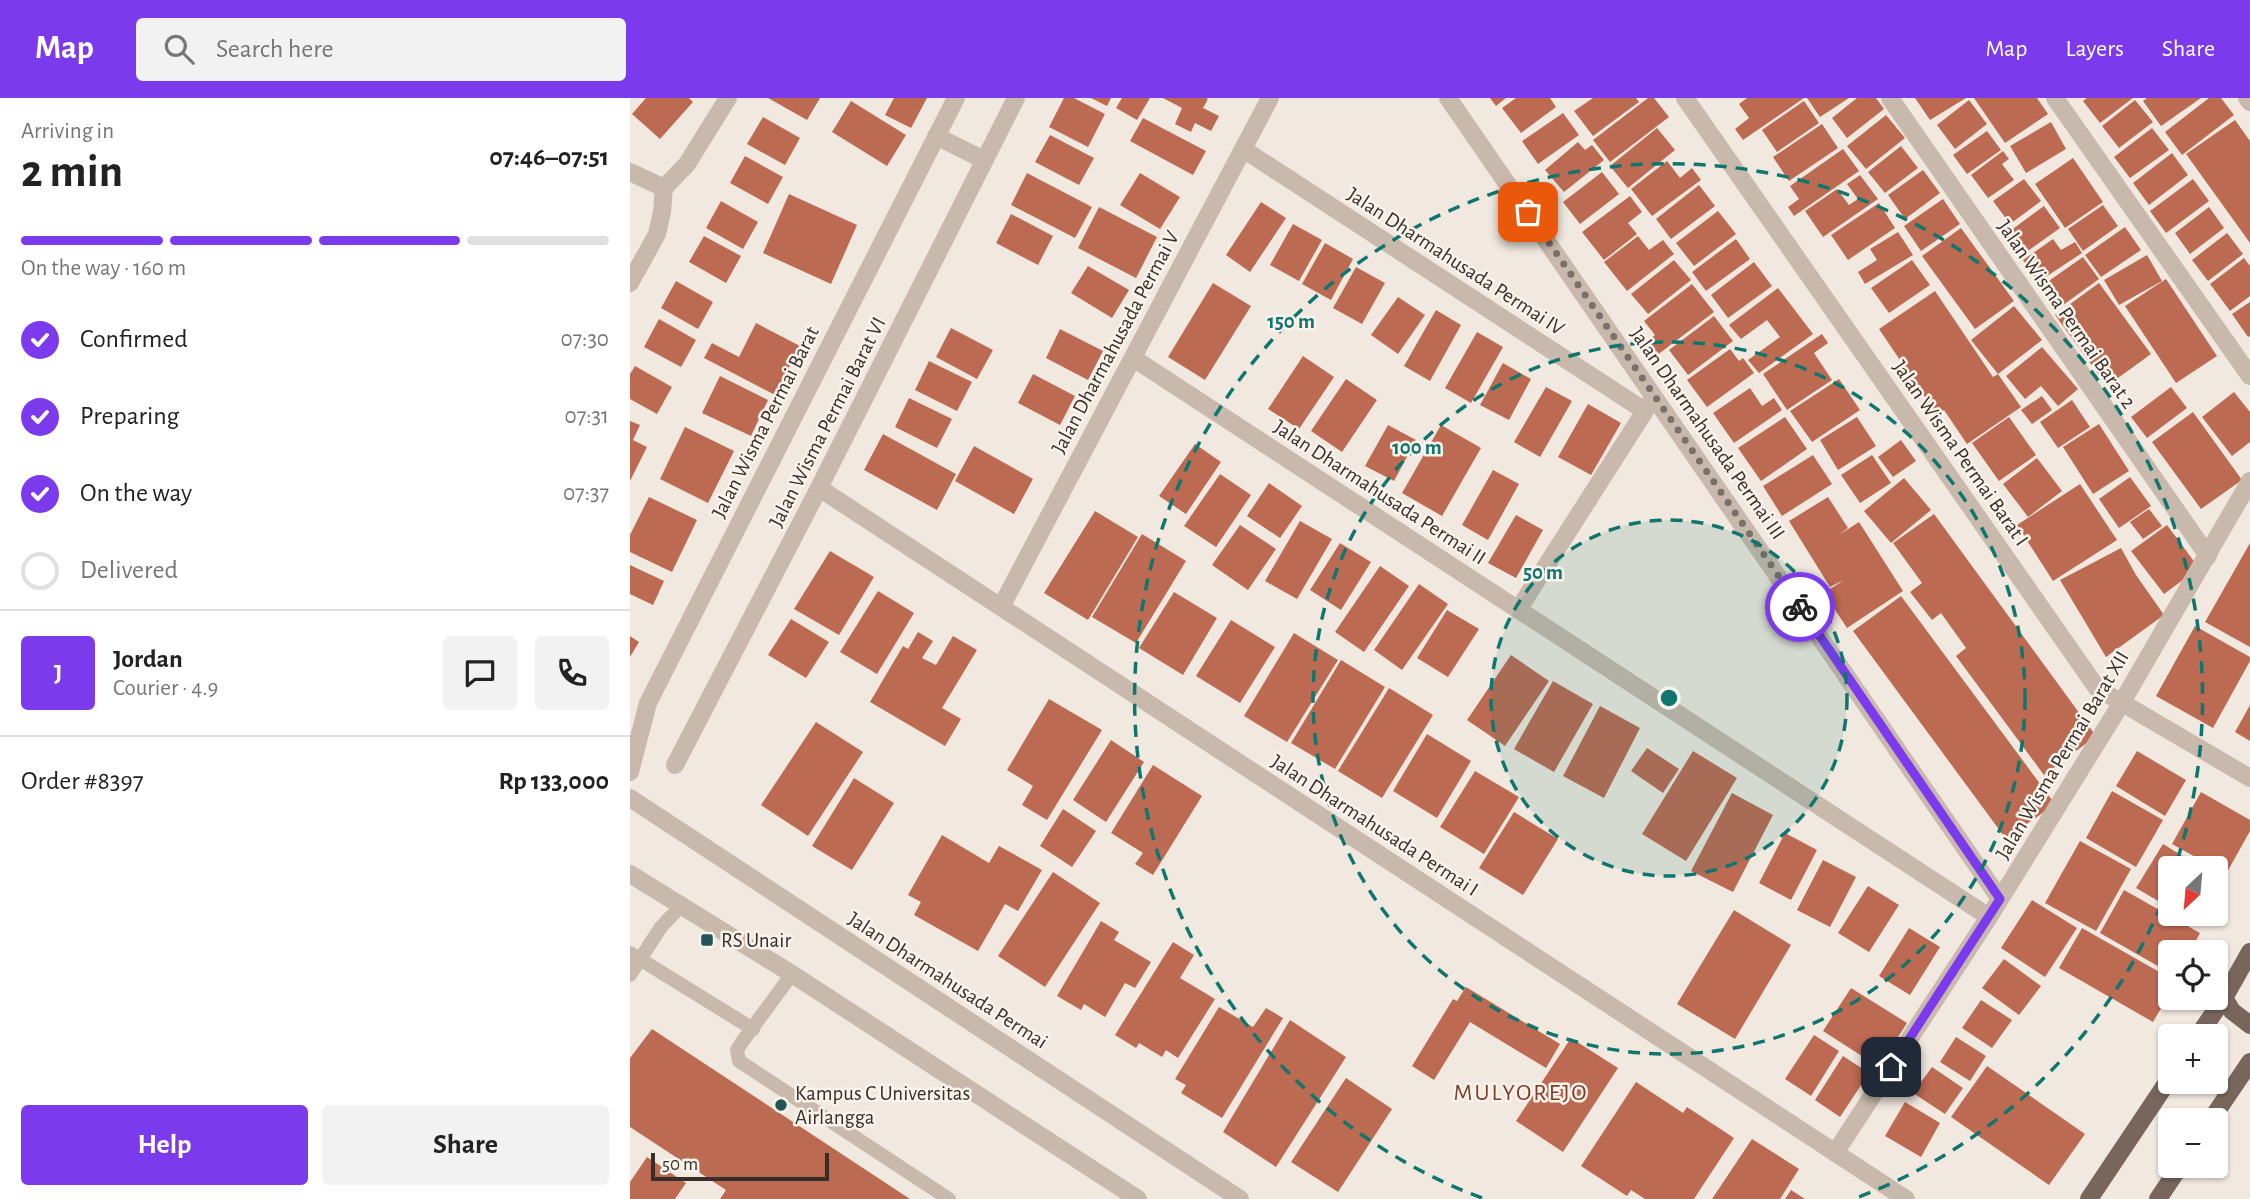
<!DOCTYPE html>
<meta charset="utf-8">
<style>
:root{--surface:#fff;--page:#f2f2f2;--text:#222;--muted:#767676;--line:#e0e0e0;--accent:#7c3aed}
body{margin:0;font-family:"Alegreya Sans",sans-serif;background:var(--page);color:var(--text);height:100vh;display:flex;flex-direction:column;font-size:26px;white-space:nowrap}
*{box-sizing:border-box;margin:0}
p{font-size:23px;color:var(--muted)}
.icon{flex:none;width:38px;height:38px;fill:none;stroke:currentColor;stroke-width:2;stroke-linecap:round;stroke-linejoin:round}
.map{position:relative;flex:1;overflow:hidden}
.drawer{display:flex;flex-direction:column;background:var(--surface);width:630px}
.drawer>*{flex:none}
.needle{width:46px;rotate:206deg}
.tools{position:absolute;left:1528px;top:758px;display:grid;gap:14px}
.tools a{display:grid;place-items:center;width:70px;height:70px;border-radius:7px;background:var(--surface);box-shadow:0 2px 5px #0004;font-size:35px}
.scale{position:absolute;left:21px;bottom:18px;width:178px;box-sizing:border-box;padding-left:7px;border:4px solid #382f2b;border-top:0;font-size:19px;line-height:24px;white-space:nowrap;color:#382f2b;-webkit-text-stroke:5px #f9f3ec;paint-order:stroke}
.pin{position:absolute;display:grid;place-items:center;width:60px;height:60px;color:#fff;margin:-30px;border-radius:14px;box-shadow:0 4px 10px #0006}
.courier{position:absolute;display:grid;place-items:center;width:70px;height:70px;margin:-35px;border:5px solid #7c3aed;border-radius:50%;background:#fff;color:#222;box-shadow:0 2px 9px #0007}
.head em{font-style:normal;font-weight:700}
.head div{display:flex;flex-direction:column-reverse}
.head{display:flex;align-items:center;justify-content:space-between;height:119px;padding:0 21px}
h1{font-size:46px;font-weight:700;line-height:52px}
.bar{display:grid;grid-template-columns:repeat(4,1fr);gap:10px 7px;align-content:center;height:84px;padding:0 21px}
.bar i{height:9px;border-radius:5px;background:var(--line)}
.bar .current{background:var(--accent)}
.bar p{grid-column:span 4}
.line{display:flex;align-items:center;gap:18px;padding:0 21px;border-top:2px solid var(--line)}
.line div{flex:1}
.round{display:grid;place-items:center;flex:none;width:74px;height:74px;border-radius:7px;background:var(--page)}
ol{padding:0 21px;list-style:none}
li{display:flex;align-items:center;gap:21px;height:77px}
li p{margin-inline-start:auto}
li .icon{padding:7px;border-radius:50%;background:var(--accent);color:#fff;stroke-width:4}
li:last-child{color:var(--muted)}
li i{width:38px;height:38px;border:4px solid var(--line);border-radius:50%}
.primary-button{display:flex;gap:14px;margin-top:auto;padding:14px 21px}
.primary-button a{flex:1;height:80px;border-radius:7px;background:var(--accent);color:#fff;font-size:28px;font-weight:700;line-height:80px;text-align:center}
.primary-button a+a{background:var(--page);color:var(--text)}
header{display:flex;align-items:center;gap:42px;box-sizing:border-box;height:98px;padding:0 35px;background:var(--accent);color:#fff}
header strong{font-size:33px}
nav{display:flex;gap:38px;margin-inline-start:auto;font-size:24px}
.search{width:490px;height:63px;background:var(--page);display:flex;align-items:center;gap:18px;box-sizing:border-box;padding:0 24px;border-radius:7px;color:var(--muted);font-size:26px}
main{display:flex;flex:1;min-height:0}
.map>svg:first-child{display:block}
</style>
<header>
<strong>Map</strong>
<div class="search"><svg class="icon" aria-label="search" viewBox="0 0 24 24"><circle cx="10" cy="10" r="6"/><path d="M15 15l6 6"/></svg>Search here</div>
<nav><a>Map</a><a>Layers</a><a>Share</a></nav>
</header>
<main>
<section class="drawer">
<div class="head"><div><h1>2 min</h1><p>Arriving in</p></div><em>07:46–07:51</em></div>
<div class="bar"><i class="current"></i><i class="current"></i><i class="current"></i><i></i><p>On the way · 160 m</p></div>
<ol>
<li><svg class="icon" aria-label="check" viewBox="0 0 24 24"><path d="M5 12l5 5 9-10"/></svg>Confirmed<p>07:30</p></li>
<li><svg class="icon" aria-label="check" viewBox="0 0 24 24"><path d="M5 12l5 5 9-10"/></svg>Preparing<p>07:31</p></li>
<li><svg class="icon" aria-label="check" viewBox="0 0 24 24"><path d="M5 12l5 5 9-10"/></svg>On the way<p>07:37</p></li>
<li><i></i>Delivered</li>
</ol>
<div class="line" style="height:126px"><b class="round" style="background:var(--accent);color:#fff">J</b><div><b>Jordan</b><p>Courier · 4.9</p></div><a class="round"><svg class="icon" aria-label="chat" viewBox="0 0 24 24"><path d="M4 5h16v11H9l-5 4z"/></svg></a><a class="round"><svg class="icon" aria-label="phone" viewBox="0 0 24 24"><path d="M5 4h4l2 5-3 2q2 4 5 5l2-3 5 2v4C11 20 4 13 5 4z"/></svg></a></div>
<div class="line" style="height:91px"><div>Order #8397</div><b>Rp 133,000</b></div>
<div class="primary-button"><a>Help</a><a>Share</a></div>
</section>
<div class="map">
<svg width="1620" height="1101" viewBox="0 0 1620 1101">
<rect width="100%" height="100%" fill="#f1e9e0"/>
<path fill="#bd6a52" d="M16,0H59L63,4L30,41L2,16Z
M138,0H190L177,22Z
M264,0H297L281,30L255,17Z
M434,0H444L475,16L458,49L419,29Z
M461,0H481L477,8Z
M492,0H520L507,22L486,10Z
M533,0H576L578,1L573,10L589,18L581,33L565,25L561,34L545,26L552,10Z
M860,0H876L866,8Z
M886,0H920L926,9L891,35L872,10Z
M963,0H1006L1009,4L963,38L944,13Z
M1018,0H1024L1039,19L980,64L963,42Z
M1117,0H1174L1113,42L1105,31L1119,20L1109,6Z
M1177,0H1219L1190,19Z
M1227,0H1246L1254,11L1217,40L1202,20Z
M1285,0H1336L1300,22Z
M1344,0H1407L1418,16L1375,45Z
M1457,0H1503L1470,25L1453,3Z
M1517,0H1571L1531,28L1513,3Z
M1579,0H1591L1604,17L1552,57L1535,34Z
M1339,2L1357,26L1325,51L1307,27Z
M1505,2L1523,24L1489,50L1472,28Z
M221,3L276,37L257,68L202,34Z
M1174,3L1189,25L1147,54L1132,32Z
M933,15L949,37L908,66L892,43Z
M1256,17L1275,40L1236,71L1217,48Z
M133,19L170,40L155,67L117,46Z
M513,20L576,53L563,77L500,43Z
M1605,22L1620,43V145L1556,56Z
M1421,24L1436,51L1396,75L1380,48Z
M1192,26L1208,50L1159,83L1143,59Z
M1027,30L1045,52L998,90L980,68Z
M1522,30L1539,52L1500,80L1484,59Z
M1357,33L1371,52L1337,76L1323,57Z
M420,37L464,60L449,87L405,64Z
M948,44L955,52L962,47L974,62L934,94L915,72Z
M1271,48L1288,70L1255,95L1238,74Z
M1213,51L1229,73L1164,118L1158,109L1169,101L1160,88Z
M1373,53L1379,61L1372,66L1384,82L1358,100L1341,77Z
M1542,55L1558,77L1519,107L1503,85Z
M115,58L153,79L138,106L100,85Z
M1443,60L1473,104L1435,130L1405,86Z
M1037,63L1050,80L1062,70L1071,82L1022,118L1001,91Z
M1293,72L1310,95L1275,121L1258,97Z
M972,74L989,96L950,126L933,104Z
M397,75L462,109L445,140L381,107Z
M510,75L550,99L530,131L490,107Z
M1230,77L1248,101L1193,139L1175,113L1207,91L1219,107L1228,101L1217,86Z
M1394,81L1411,103L1380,126L1363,103Z
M1563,81L1579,103L1536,135L1520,113Z
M1069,87L1085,108L1041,141L1026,121Z
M159,96L227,127L201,186L133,155Z
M1000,98L1012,114L998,125L1007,136L974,162L952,134Z
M1313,101L1330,126L1291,153L1274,128Z
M91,103L128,124L113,151L76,130Z
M631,104L656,120L620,174L596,157Z
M1249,105L1265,130L1218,162L1201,137Z
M1473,107L1488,128L1453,153L1438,131Z
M1414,108L1430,130L1392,157L1376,136Z
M469,109L527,139L506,180L448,150Z
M1579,109L1594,130L1560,156L1545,135Z
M1088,113L1106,136L1064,168L1046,145Z
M381,116L423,138L408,167L366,145Z
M663,126L692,142L669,183L640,167Z
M1495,129L1511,152L1471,179L1455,157Z
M1331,130L1384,203L1345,231L1292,158Z
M1268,134L1283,157L1235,186L1228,174L1247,162L1240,151Z
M1597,135L1613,156L1578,183L1562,162Z
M74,138L111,158L96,185L59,164Z
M1008,138L1019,152L1033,142L1044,156L997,193L974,164Z
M1106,141L1120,161L1076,193L1062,174Z
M1423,141L1431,152L1445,144L1452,155L1408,184L1393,162Z
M695,145L723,161L701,202L672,186Z
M1517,157L1532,183L1489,207L1474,182Z
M1453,159L1469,181L1429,210L1413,187Z
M1614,160L1620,168V198L1600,213L1580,186Z
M1044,162L1061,182L1018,216L1001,196Z
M1282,162L1300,187L1259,215L1241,190Z
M1124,164L1142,188L1098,220L1081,197Z
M458,168L499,192L482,220L441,195Z
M726,169L755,185L732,226L703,210Z
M1536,181L1587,258L1546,285L1495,208Z
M46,183L83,204L68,231L31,210Z
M583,185L621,208L575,282L538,259Z
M1469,185L1521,256L1477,288L1425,217Z
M1062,186L1084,214L1022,261L1011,248L1025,237L1014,223Z
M1148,190L1183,236L1129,275L1118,262L1150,239L1137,222L1111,241L1099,227Z
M1305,193L1363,279L1368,276L1391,309L1337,346L1314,312L1307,317L1249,231Z
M768,199L795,217L768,256L741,237Z
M1620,204V238L1618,239L1602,216Z
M1384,208L1412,242L1368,276L1341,242Z
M806,212L831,227L800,283L774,268Z
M1084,218L1103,243L1058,277L1039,252Z
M29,221L66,242L51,269L14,249Z
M126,225L170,248L145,297L74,260L82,245L109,259Z
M321,230L363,252L347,281L306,259Z
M430,231L473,253L458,282L416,260Z
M847,234L873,249L841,305L815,290Z
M1192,236L1198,245L1184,255L1202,282L1157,312L1133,276Z
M1412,249L1448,291L1428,308L1411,288L1395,301L1376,278Z
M1100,251L1109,263L1113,260L1124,275L1077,309L1057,282Z
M673,258L704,279L669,331L638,311Z
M299,263L342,284L327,313L285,292Z
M873,265L901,281L879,322L850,307Z
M5,268L42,289L27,316L0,301V276Z
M403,276L445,298L430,327L388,305Z
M90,278L138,302L121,338L72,315Z
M716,281L747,302L712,354L681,333Z
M1209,281L1230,312L1182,344L1160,313Z
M916,289L942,303L910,359L884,344Z
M1541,289L1557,310L1517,340L1501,319Z
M1120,290L1132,308L1144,300L1152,312L1104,345L1083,315Z
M1604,294L1620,314V344L1602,358L1572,319Z
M1412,298L1422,312L1402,326L1391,312Z
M279,300L322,321L307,350L265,329Z
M1442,302L1460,329L1428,350L1410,324Z
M958,306L991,325L961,377L928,359Z
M1563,314L1612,382L1571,411L1522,344Z
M1155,319L1177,351L1131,383L1108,350Z
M1227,319L1246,348L1208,372L1190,342Z
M1379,319L1406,357L1369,383L1342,345Z
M0,323L10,327L3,342L17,349L0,383Z
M1469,326L1499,373L1463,396L1433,349Z
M758,327L786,342L764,383L735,368Z
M811,327L851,350L812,418L772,395Z
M55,329L104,353L78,405L30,381Z
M253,336L326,376L307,412L234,372Z
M1271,342L1286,363L1263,379L1248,359Z
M565,346L591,364L556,416L529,398Z
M344,348L403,381L384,416L325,383Z
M1183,357L1202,386L1152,418L1133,388Z
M1242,357L1261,385L1230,405L1211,377Z
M1407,360L1432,393L1398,419L1373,386Z
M863,372L889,386L858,442L832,427Z
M590,376L621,397L586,449L554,428Z
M1500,379L1521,408L1489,430L1469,401Z
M1274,380L1301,412L1261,445L1234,413Z
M639,385L672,408L650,440L617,418Z
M1450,386L1487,442L1423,483L1387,427Z
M19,399L67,422L42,474L0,454V437Z
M1198,399L1218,430L1209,437L1229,424L1273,493L1217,530L1194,495L1214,482L1200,489L1159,423Z
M1519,411L1532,428L1513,441L1500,424Z
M465,413L508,439L458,522L414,495Z
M1304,416L1466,638L1414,677L1326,558L1336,550L1311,515L1302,522L1280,494L1292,485L1263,445Z
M886,417L913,432L886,480L858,465Z
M670,423L702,441L667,501L635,483Z
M610,427L646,451L618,492L582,467Z
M1537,427L1569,470L1534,496L1501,453Z
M512,436L556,463L506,545L462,519Z
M710,445L741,464L711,512L680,492Z
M1620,445V549L1575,524Z
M1491,450L1506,477L1534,517L1476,559L1430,482Z
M200,453L244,479L209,537L164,511Z
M0,467L34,483L23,507L0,496Z
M750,468L779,488L734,554L705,534Z
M789,486L818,506L772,572L744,552Z
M248,493L284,515L247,576L210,554Z
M544,494L587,520L553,577L509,550Z
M1271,498L1425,706L1376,741L1223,533Z
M817,512L849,531L818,579L787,560Z
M161,521L199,544L176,580L138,557Z
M601,522L645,549L610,605L566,578Z
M1565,528L1620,559V563L1583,630L1526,598Z
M288,534L303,543L292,560L306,567L323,538L347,552L312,610L331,621L315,648L240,604L273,548L278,551Z
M664,535L708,562L657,644L614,618Z
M0,538L9,544L0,559Z
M881,557L919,583L875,648L837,622Z
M711,562L755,589L705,671L661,645Z
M923,583L963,606L924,674L884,651Z
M759,590L803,617L752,700L708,673Z
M419,601L472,632L417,722L392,707L403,688L377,672Z
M1620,607V643L1605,634Z
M970,608L1010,630L974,700L933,678Z
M186,624L233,654L178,738L131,707Z
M797,636L841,663L807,720L763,693Z
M481,642L514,664L476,724L443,702Z
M1017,650L1049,671L1033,695L1001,673Z
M1063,653L1107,680L1056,763L1012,736Z
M1507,653L1556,682L1535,718L1486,688Z
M523,667L572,698L523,777L505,766L513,755L481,735Z
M845,673L889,699L854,756L810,729Z
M224,680L264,705L222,772L182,748Z
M1482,693L1533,722L1506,769L1456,740Z
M1571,694L1620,722V733L1596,776L1542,746Z
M1102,695L1143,717L1103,794L1061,773Z
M433,711L466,733L442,769L410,748Z
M884,714L928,741L893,797L849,770Z
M1155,735L1187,752L1161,802L1129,785Z
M312,737L359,765L369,748L412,772L388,813L375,806L348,853L284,817L291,804L278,797Z
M1450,743L1501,771L1466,833L1415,805Z
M1533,746L1572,770H1540V810L1506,790Z
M1193,762L1226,779L1200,829L1167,812Z
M423,774L470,805L415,889L368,858Z
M1238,788L1269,807L1239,854L1208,835Z
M1494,792L1570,835L1560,854H1540V875L1470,835Z
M1402,802L1447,830L1415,879L1371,850Z
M1104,812L1161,847L1105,941L1047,906Z
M471,823L489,834L484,842L521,864L505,890L495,885L475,919L454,906L451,912L427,898Z
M1279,830L1310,849L1280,897L1249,878Z
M1452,830L1540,880V895L1523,924L1429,870Z
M543,844L564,857L550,880L585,901L548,960L536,952L532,959L509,945L506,950L485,937Z
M1374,861L1411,888L1389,917L1352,890Z
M836,889L930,946L916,970L840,924L804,982L782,968L823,901L827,903Z
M1221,890L1277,925L1249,969L1193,933Z
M1351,902L1382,922L1362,950L1332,930Z
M589,909L623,929L636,910L653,920L592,1020L551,995L556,987L545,981Z
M660,922L716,959L646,1069L593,1034Z
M22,931L280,1101H90L96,1092L0,1029V960Z
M1184,937L1209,953L1181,998L1155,981Z
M1326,939L1356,958L1340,983L1310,964Z
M941,940L988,970L933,1054L886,1023Z
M1213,958L1239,975L1210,1019L1185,1002Z
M1357,968L1455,1036L1419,1087L1321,1019Z
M1302,969L1333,990L1315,1016L1283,995Z
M716,980L762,1011L708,1094L661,1064Z
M1006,984L1053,1015L1057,1009L1104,1040L1064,1101H1015L1001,1092L997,1098L951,1068Z
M1275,1004L1310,1025L1291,1059L1255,1038Z
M1122,1041L1169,1071L1150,1101H1082Z
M17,1059L56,1085L45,1101H0V1084Z
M1161,1092L1175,1101H1155Z"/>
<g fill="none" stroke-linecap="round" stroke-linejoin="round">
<path stroke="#c9b9ac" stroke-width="14" d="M0,855L123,931
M162,876L112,944L107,952L109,963L319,1101
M0,877L31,829L50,809"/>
<path stroke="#c9b9ac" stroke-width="18" d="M818,0L1370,801
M1055,0L1467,590L1620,680
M1260,0L1578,458
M1425,0L1620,278
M1617,0L1620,4
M306,38L354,62
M613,51L1015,313
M0,74L34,90
M34,90L57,66L98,0
M0,185L27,136L32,114L34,90
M503,260L1359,819
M189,390L1276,1101
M371,509L640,0
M888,512L1020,305
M45,667L189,390L386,0
M0,674L18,605L326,0
M0,700L610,1101
M0,776L162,876L508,1101
M1205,1055L1359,819L1491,606L1620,383"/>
<path stroke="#78665d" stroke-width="18" d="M1594,900L1602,913L1620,927
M1568,938L1594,900L1620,854
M1581,1022L1620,964
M1459,1101L1540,980
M1528,1101L1550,1068"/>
</g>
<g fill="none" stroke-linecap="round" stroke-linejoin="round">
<path stroke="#79706a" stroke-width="7" stroke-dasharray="0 12.6" d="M898,114L1170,509"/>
<path stroke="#7c3aed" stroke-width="9" d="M1170,509L1370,801L1261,969"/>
</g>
<circle cx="1039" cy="600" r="178" fill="#0f766e" fill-opacity=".12"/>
<g fill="none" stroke="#0f766e" stroke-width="3.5" stroke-dasharray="12 9">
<circle cx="1039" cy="600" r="178"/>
<circle cx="1039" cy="600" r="356"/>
<path d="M1539 787A534 534 0 0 1 1226 1100M852 1100A534 534 0 1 1 1545 769"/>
</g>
<g fill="#235456" stroke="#f9f3ec" stroke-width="2.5">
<rect x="70" y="835" width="14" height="14" rx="3.5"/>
<circle cx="151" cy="1007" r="7"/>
</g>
<g text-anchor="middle" stroke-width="5" stroke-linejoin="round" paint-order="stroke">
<g font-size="21" fill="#382f2b" stroke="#f9f3ec">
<text transform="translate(826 163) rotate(33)" y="7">Jalan Dharmahusada Permai IV</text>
<text transform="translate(1437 216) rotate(55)" y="7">Jalan Wisma Permai Barat 2</text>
<text transform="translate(485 244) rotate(-62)" y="7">Jalan Dharmahusada Permai V</text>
<text transform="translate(135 324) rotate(-63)" y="7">Jalan Wisma Permai Barat</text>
<text transform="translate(197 324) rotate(-63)" y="7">Jalan Wisma Permai Barat VI</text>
<text transform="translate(1078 335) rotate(55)" y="7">Jalan Dharmahusada Permai III</text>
<text transform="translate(1331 355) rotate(55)" y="7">Jalan Wisma Permai Barat I</text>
<text transform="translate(750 394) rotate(33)" y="7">Jalan Dharmahusada Permai II</text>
<text transform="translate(1432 657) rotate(-59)" y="7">Jalan Wisma Permai Barat XII</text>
<text transform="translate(745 727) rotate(33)" y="7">Jalan Dharmahusada Permai I</text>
<text transform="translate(318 882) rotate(33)" y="7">Jalan Dharmahusada Permai</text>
</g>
<g font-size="21" fill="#382f2b" stroke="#f9f3ec" text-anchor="start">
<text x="91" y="849">RS Unair</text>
<text x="165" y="1002">Kampus C Universitas<tspan x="165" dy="24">Airlangga</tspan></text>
</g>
<g font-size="24" letter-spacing="2" fill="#813d2a" stroke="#f9f3ec">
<text x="891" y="1002">MULYOREJO</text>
</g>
</g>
<circle cx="1039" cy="600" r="10" fill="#0f766e" stroke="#f9f3ec" stroke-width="3.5"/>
<g font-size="21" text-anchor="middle" font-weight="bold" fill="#0f766e" stroke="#f9f3ec" stroke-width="5" stroke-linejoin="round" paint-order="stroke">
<text x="661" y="230">150 m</text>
<text x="787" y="356">100 m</text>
<text x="913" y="481">50 m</text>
</g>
</svg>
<div class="tools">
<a><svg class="needle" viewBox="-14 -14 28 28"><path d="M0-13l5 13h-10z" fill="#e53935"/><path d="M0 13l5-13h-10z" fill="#767676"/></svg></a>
<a><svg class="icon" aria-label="locate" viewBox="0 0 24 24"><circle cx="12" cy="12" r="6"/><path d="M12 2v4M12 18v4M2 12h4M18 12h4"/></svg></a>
<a>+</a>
<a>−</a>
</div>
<div class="scale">50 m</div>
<div class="pin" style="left:898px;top:114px;background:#ea580c"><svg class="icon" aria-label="bag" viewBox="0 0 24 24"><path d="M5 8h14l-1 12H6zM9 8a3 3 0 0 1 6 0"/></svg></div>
<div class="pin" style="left:1261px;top:969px;background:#1f2937"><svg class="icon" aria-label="home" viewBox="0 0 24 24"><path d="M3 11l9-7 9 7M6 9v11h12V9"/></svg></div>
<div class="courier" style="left:1170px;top:509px"><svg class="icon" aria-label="bike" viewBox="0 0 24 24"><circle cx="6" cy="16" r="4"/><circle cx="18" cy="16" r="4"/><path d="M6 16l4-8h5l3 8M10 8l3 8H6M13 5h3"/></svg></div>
</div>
</main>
